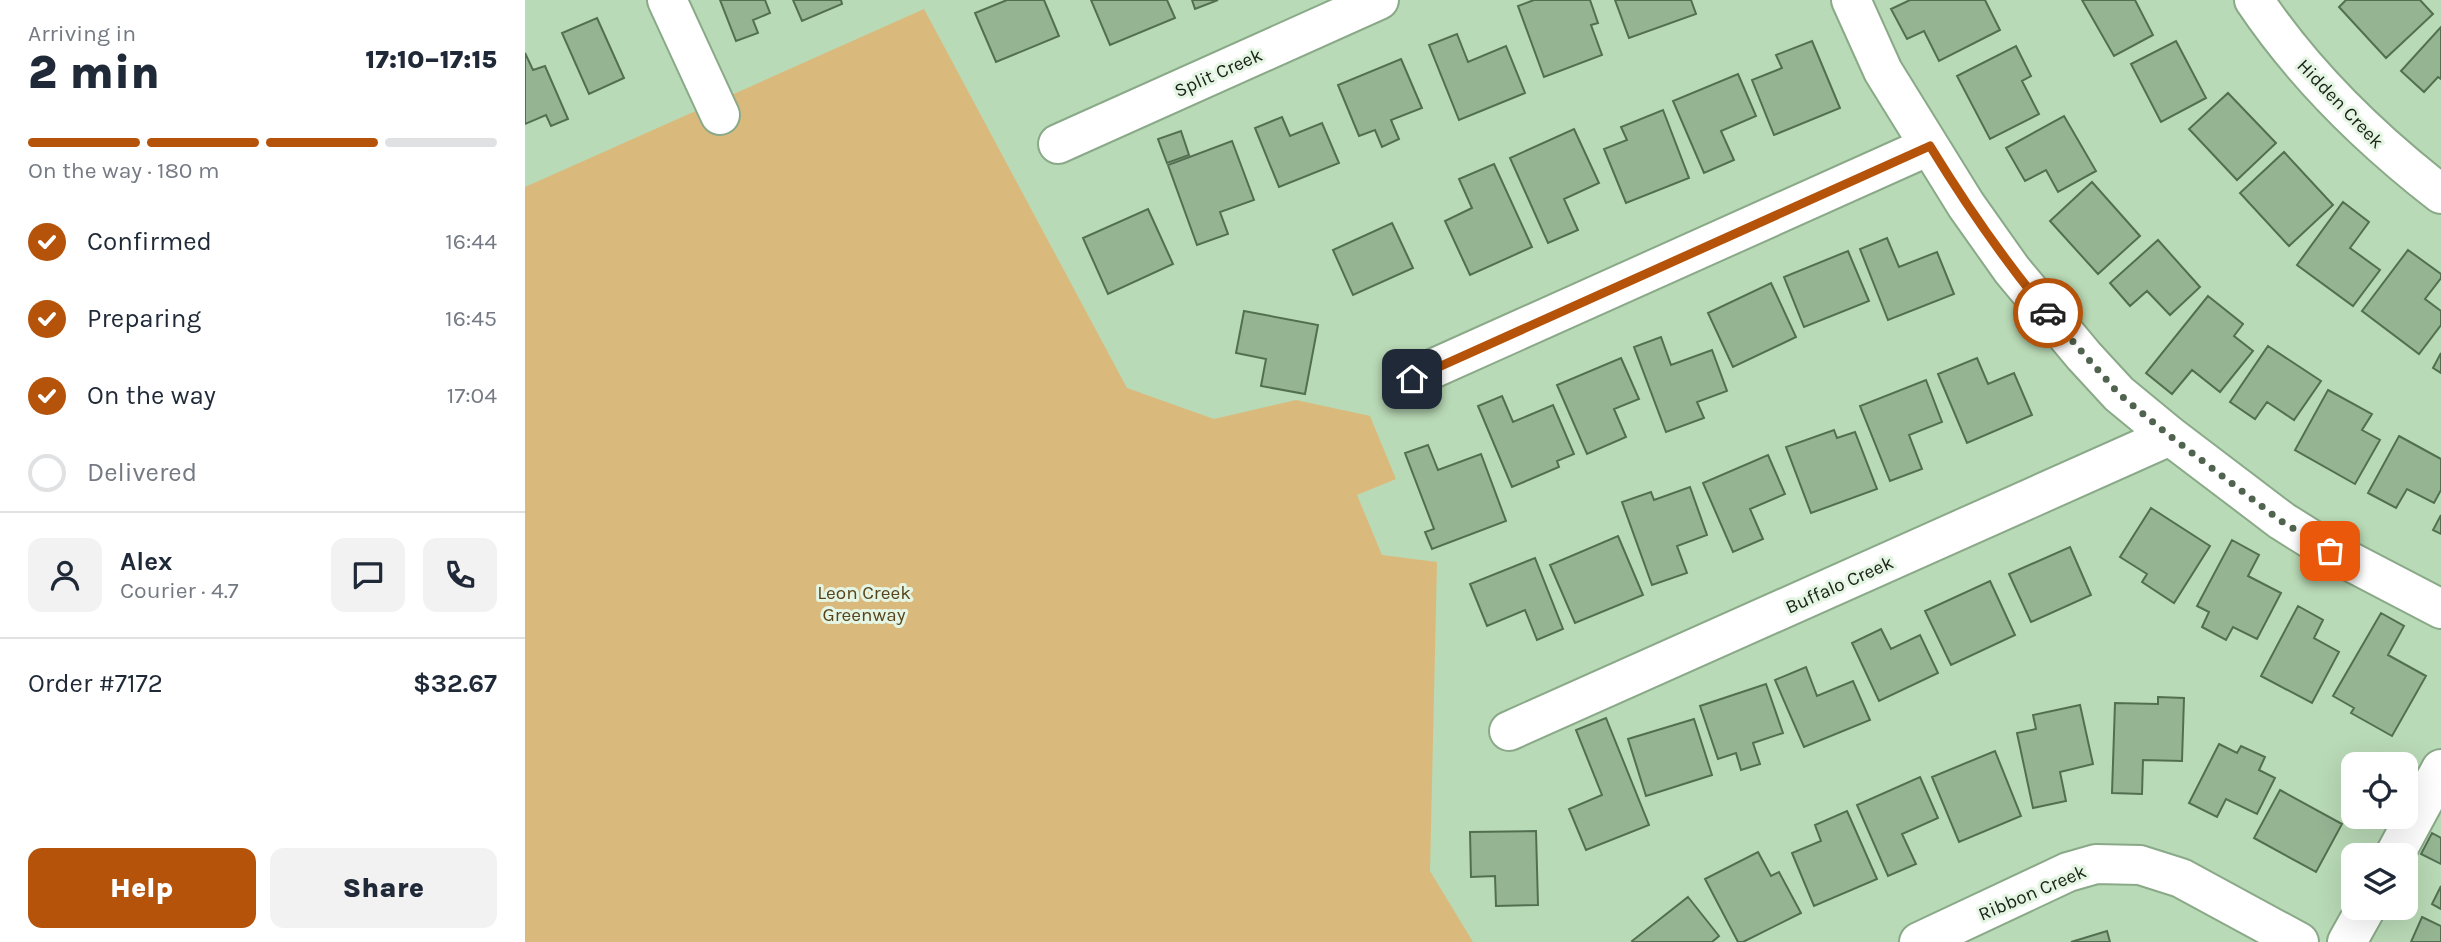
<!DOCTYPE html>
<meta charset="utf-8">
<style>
:root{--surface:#fff;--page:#f2f2f3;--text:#1f2937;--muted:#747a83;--line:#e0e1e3;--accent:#b45309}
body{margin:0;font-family:Karla,sans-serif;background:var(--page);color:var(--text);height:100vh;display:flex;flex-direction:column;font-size:26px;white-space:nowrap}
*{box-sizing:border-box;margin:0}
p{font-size:23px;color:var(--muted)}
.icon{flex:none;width:38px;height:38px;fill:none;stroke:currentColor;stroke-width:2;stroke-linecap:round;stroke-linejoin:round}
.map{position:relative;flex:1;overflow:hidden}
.drawer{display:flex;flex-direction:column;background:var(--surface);width:525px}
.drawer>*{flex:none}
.tools{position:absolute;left:1816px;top:752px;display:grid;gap:14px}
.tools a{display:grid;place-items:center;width:77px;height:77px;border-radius:14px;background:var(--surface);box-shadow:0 7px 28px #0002;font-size:35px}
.pin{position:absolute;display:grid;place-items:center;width:60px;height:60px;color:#fff;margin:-30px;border-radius:14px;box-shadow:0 4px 10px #0006}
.courier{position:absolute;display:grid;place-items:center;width:70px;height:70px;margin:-35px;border:5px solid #b45309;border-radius:50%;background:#fff;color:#222;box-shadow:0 2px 9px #0007}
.summary em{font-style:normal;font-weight:800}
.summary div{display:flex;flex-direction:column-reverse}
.summary{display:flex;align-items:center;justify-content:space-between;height:119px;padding:0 28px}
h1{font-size:46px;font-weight:800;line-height:52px}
.bar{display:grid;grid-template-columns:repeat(4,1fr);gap:10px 7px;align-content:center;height:84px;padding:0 28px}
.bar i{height:9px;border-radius:5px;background:var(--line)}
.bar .on{background:var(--accent)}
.bar p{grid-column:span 4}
.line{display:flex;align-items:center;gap:18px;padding:0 28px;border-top:2px solid var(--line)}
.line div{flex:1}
.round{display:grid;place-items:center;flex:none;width:74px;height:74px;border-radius:14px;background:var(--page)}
ol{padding:0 28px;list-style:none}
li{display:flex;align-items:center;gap:21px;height:77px}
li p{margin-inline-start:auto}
li .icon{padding:7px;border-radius:50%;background:var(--accent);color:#fff;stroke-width:4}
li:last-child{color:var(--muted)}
li i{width:38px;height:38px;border:4px solid var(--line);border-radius:50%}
.action{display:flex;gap:14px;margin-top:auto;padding:14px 28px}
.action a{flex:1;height:80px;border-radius:14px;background:var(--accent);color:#fff;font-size:28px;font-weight:800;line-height:80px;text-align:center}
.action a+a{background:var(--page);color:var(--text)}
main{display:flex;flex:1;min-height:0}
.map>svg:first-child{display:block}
</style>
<main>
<section class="drawer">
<div class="summary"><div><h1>2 min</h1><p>Arriving in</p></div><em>17:10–17:15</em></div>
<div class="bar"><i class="on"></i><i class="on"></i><i class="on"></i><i></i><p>On the way · 180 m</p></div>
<ol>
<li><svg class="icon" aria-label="check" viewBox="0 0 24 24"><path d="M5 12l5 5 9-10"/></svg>Confirmed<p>16:44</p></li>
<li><svg class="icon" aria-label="check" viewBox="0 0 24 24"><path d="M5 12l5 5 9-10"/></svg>Preparing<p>16:45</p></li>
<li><svg class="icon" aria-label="check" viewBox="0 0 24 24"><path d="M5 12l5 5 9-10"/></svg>On the way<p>17:04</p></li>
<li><i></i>Delivered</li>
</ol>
<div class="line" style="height:126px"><a class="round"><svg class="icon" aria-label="person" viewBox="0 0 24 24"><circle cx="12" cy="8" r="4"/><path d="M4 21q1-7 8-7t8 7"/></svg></a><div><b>Alex</b><p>Courier · 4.7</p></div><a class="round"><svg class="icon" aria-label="chat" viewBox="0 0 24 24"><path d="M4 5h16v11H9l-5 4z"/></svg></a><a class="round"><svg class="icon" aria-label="phone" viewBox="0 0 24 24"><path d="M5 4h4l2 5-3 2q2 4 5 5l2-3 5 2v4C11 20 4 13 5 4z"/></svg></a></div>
<div class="line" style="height:91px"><div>Order #7172</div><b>$32.67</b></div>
<div class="action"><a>Help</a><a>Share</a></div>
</section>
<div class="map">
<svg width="1916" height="942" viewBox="0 0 1916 942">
<rect width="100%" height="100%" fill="#b9dab6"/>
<path fill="#daba7c" d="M399,9L602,388L689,419L771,400L845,416L871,479L832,495L857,555L912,562L905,871L948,942H0V187Z"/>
<path fill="#95b492" stroke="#527050" stroke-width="2" d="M195,0H240L245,13L228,20L233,33L211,41Z
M268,0H316L317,4L277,21Z
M482,0H519L534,36L471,62L450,13Z
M566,0H642L650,18L585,45Z
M667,0H693L670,9Z
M1009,0H1065L1073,23L1066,25L1077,55L1019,77L993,6Z
M1090,0H1166L1171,14L1104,38Z
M1385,0H1460L1475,30L1414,61L1399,31L1382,39L1366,9Z
M1557,0H1610L1628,35L1589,56Z
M1821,0H1895L1908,14L1861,58L1814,7Z
M72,18L99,78L64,94L37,33Z
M1916,27V79L1913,77L1899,92L1876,71Z
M932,34L943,62L981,46L1000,93L934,120L904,45Z
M1287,41L1315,108L1249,135L1227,80L1257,68L1251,55Z
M1651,41L1681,98L1636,122L1606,64Z
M1491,46L1506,76L1497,81L1514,114L1465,139L1432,76Z
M0,53L8,70L20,66L43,119L26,126L21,115L0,124Z
M876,59L897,108L866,120L874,139L857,147L850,130L834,136L813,85Z
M1213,74L1231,116L1196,131L1209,160L1179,173L1148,101Z
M1703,93L1751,143L1712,180L1664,129Z
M1138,110L1164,178L1101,203L1079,149L1102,140L1096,127Z
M1539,116L1571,171L1533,192L1521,170L1500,181L1481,148Z
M757,117L765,136L797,123L814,163L754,187L730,128Z
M1049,129L1074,183L1039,199L1053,230L1023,243L985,158Z
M656,131L664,155L642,163L633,139Z
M707,141L729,200L695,212L703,234L672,245L643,165Z
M1759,152L1808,205L1764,246L1715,193Z
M969,164L1007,247L945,275L920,221L947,208L934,179Z
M1567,182L1615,236L1573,274L1525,221Z
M1818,202L1844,222L1825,248L1855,270L1828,306L1772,265Z
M623,209L648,264L583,294L558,238Z
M867,223L888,268L828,295L808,250Z
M1362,238L1374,267L1412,252L1429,294L1363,320L1335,249Z
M1633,240L1675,287L1645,315L1622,291L1605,306L1585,283Z
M1883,250L1916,274V278L1900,299L1916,311V325L1894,354L1837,311Z
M1323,251L1344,301L1279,327L1259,277Z
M1246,283L1271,337L1208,367L1183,313Z
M1683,296L1718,324L1709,336L1728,351L1695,392L1667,370L1647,394L1621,373Z
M719,311L793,325L780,394L736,386L741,359L711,353Z
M1136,337L1146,365L1187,350L1202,391L1172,402L1179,418L1141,432L1109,347Z
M1743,346L1796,381L1769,420L1742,402L1730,419L1705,402Z
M1916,353V373L1908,368Z
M1096,358L1114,399L1089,409L1101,437L1062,454L1032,385Z
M1452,358L1463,384L1489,373L1507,415L1442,443L1413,374Z
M1401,380L1417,422L1384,435L1397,469L1365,481L1335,406Z
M1803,390L1847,414L1837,430L1855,440L1830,484L1770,450Z
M977,396L988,422L1028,405L1049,454L1032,461L1034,467L987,487L953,406Z
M1309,430L1312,438L1330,432L1352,489L1286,513L1261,447Z
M1874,436L1916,459V490L1909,503L1882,489L1871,508L1843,493Z
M903,445L913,470L956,454L981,521L907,549L900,532L909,529L880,453Z
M1243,455L1260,494L1225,509L1238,539L1208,552L1178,483Z
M1165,487L1182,535L1152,546L1162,573L1127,585L1097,502L1126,492L1129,500Z
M1626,508L1685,546L1649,603L1617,582L1622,574L1595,557Z
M1916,515V534L1908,530Z
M1093,536L1118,595L1050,623L1025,565Z
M1707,540L1734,555L1723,576L1756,593L1732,639L1708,627L1701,640L1677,627L1684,612L1672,606Z
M1545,547L1566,595L1506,622L1484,574Z
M1010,558L1038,629L1012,640L1000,610L962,626L945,584Z
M1465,581L1490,635L1426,665L1400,611Z
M1773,606L1798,620L1789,638L1814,652L1787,703L1736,676Z
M1856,613L1879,626L1863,655L1901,676L1867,736L1826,713L1829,708L1808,696Z
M1356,629L1366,649L1395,635L1413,673L1354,701L1327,643Z
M1281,667L1292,696L1328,681L1345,720L1279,747L1250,680Z
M1241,684L1258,733L1228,743L1235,764L1216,770L1211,753L1193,759L1175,706Z
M1633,697L1659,698L1657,761L1618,760L1617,794L1587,793L1590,703L1633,704Z
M1555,705L1568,764L1535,772L1541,801L1508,808L1492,733L1511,729L1508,715Z
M1081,718L1124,825L1061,850L1044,809L1077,795L1051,730Z
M1169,719L1187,775L1121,796L1103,739Z
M1694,744L1712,753L1716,746L1740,757L1734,770L1750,778L1732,814L1701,799L1692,817L1664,803Z
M1470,751L1496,816L1434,842L1407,777Z
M1395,777L1413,818L1377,834L1391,864L1363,876L1332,805Z
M1755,790L1817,824L1791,872L1729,838Z
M1322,811L1352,879L1289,906L1267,853L1296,841L1290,825Z
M1011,831L1013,905L971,906L970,876L946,877L945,832Z
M1907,833L1916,838V864L1896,854Z
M1233,852L1246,876L1254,872L1276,913L1218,942H1213L1180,879Z
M1916,886V909L1907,904Z
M1163,897L1194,936L1187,942H1108L1107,941Z
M1897,917L1916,926V942H1886Z
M1582,931L1585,942H1546Z"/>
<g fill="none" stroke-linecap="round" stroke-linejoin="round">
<defs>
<path id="minor" d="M142,0L195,115
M1326,0L1358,71L1441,205L1487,270L1559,356L1594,394L1645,436L1757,521L1805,551L1916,609
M1729,0C1780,76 1844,138 1916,194
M533,144L854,0
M887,378L1404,146
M984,731L1645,436
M1869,856L1916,769
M1394,942L1543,872L1571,864L1615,865L1656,878L1774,942
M1822,942L1841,908"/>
</defs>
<use href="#minor" stroke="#8aa988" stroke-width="42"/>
<use href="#minor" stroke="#fff" stroke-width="38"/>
</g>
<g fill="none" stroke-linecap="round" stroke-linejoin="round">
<path stroke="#50634e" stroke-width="7" stroke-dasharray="0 12.6" d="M1523,313L1594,394L1645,436L1756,521L1805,551"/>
<path stroke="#b45309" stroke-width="9" d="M887,379L1405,146C1441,205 1479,260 1523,313"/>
</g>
<g text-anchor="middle" stroke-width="6" stroke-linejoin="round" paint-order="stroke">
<g font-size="19" fill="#172316" stroke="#e5f5e3">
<text transform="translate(693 72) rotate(-24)" y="7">Split Creek</text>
<text transform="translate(1816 103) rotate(46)" y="7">Hidden Creek</text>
<text transform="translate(1314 584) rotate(-24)" y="7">Buffalo Creek</text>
<text transform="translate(1507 892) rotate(-23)" y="7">Ribbon Creek</text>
</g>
<g font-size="19" fill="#57441c" stroke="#e5f5e3">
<text x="339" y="599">Leon Creek<tspan x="339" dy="22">Greenway</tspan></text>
</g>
</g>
</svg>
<div class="tools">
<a><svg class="icon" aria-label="locate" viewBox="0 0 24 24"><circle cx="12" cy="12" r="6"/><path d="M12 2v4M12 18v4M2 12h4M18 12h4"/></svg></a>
<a><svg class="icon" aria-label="layers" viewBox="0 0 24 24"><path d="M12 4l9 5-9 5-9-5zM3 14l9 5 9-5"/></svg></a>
</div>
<div class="pin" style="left:1805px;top:551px;background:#ea580c"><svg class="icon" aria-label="bag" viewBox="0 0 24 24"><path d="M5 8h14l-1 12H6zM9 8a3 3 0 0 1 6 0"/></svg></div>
<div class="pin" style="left:887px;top:379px;background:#1f2937"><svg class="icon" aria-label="home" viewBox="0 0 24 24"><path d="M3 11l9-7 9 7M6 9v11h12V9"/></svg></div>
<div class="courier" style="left:1523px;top:313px"><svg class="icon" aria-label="car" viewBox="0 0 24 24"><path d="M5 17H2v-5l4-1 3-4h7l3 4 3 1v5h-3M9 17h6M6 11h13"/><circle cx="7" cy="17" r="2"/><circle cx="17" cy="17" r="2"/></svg></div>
</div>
</main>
